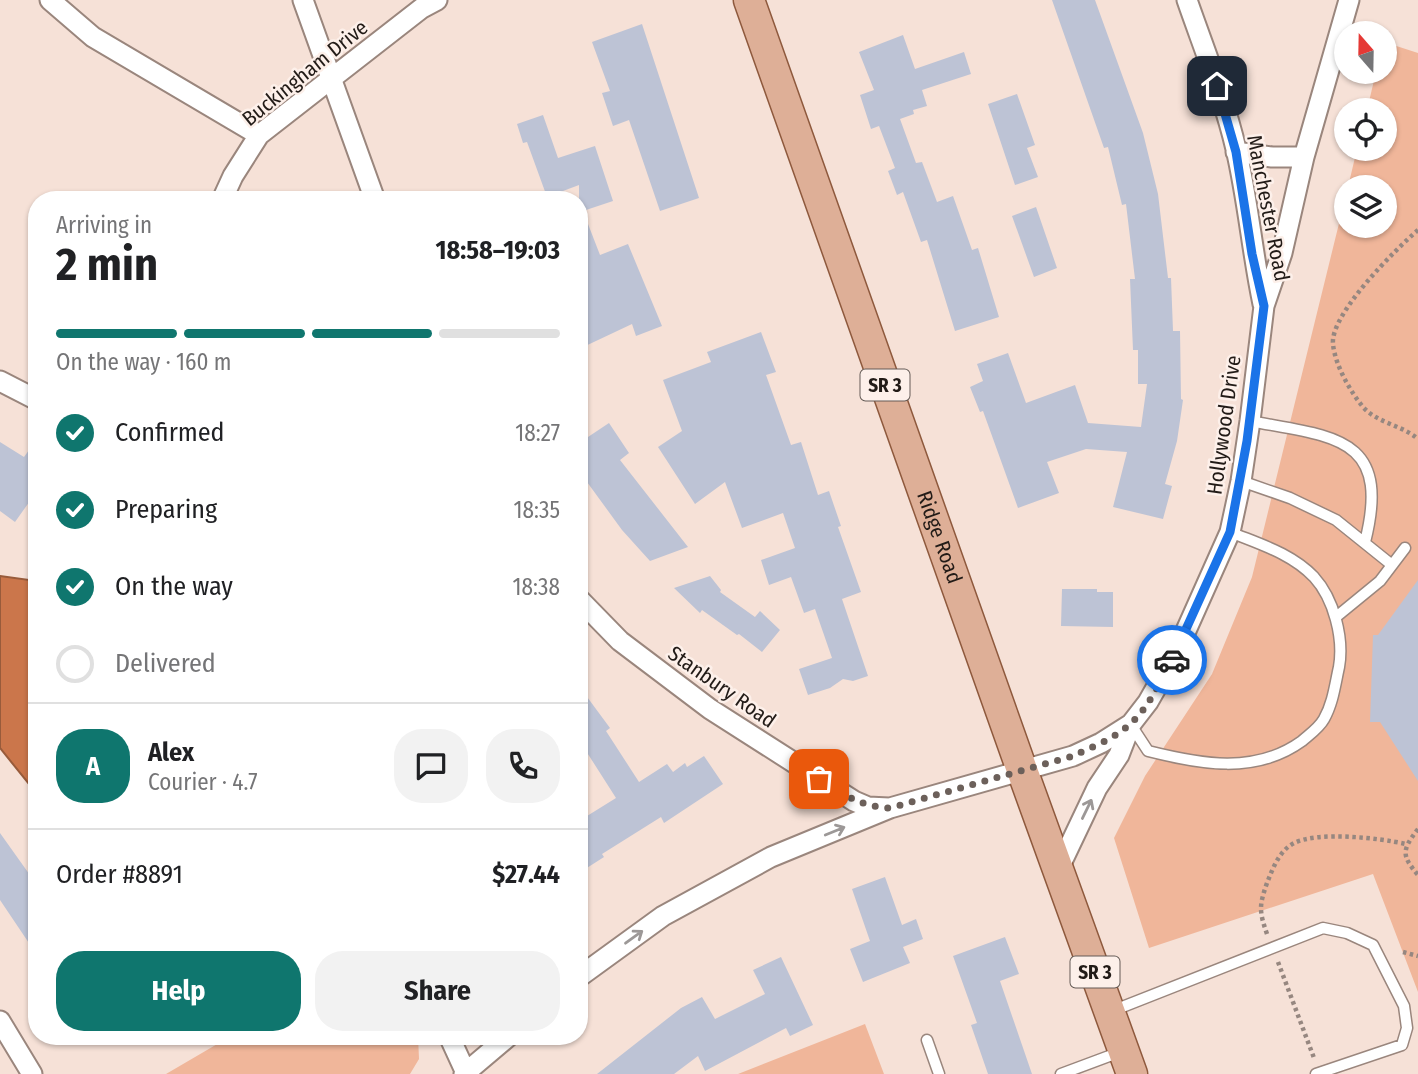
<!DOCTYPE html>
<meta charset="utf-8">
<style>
:root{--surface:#fff;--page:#f2f2f2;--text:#202124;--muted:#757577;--line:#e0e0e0;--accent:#0f766e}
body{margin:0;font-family:"Fira Sans Condensed",sans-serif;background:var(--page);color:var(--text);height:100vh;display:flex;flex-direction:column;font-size:26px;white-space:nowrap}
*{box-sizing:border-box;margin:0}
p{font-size:23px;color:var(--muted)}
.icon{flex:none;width:38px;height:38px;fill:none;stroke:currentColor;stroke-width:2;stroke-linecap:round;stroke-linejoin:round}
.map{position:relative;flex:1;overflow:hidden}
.sheet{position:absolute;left:28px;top:191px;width:560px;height:854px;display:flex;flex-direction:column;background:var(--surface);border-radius:28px;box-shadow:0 2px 5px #0004}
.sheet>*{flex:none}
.needle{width:46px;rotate:340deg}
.buttons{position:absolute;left:1334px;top:21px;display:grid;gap:14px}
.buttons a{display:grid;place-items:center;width:63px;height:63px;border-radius:50%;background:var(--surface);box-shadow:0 2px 5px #0004;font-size:35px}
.pin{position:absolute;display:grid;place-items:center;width:60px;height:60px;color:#fff;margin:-30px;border-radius:14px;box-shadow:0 4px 10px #0006}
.courier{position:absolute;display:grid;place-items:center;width:70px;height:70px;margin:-35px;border:5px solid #1a73e8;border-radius:50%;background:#fff;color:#222;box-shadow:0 2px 9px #0007}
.head em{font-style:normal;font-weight:700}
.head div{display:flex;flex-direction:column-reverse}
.head{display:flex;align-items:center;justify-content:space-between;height:119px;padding:0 28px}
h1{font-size:46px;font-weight:700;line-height:52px}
.bar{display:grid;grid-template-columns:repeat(4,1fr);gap:10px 7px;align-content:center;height:84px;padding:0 28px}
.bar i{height:9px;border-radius:5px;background:var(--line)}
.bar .selected{background:var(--accent)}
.bar p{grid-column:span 4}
.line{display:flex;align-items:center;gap:18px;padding:0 28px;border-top:2px solid var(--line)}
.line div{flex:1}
.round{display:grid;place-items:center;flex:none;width:74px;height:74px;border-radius:28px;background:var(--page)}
ol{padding:0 28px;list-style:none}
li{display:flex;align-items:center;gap:21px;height:77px}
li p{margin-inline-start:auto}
li .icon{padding:7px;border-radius:50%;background:var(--accent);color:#fff;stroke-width:4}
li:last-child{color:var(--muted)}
li i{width:38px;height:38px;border:4px solid var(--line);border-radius:50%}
.cta{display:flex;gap:14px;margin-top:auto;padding:14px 28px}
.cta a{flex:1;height:80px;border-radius:28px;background:var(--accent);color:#fff;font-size:28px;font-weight:700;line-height:80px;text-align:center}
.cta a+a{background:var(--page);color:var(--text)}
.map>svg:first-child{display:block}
</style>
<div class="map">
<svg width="1418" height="1074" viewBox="0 0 1418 1074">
<rect width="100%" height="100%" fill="#f6e1d7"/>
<path fill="#f0b69a" d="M1384,42L1418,53V992L1373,874L1149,948L1114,838L1145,776L1212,674L1252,577L1346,195V226H1384V187H1348L1357,149H1384V110H1367L1376,72H1384Z
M865,1024L884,1074H738Z
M231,1036H418L419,1059L410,1074H166Z"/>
<path fill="#cb764b" stroke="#985b3b" stroke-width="2" d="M0,576L37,581V794L0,748Z"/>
<path fill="#bdc3d5" d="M1052,0H1095L1143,133L1158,194L1168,278H1171L1173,331H1180L1181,399L1183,400L1177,441L1165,484L1172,486L1163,519L1113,507L1127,452L1086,449L1047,462L1059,493L1018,508L983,411L980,412L970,387L983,381L977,364L1008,353L1026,403L1075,385L1088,423L1141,427L1147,384H1138V350H1133L1130,279H1135L1126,204L1122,205L1108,147L1104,148Z
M642,24L699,198L660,211L629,120L613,126L602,93L610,91L592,42Z
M903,35L915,69L964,52L971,74L922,90L927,106L913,110L914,114L900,119L916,163L922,162L937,202L953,196L972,250L978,248L999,317L955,331L927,240L921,242L903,192L897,195L888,171L895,168L879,126L871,129L860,95L874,90L859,52Z
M1017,94L1035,145L1027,148L1038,177L1015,185L988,104Z
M543,115L558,158L595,146L613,201L583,211L600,255L628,244L662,326L636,336L632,324L579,349V185L547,197L527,142L523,143L517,124Z
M1036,207L1057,268L1034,277L1012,216Z
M761,332L776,372L766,375L791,445L801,442L818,495L829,491L841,526L838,527L861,592L842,599L868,676L853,681L843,679L830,688L808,695L799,669L832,658L815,609L804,613L791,577L769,585L761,560L795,548L783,513L742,528L725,482L695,504L658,447L682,431L663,380L711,362L707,352Z
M609,423L629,453L620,460L688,547L650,561L622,530L579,471V443Z
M37,439V491L15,522L0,511V442L24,457Z
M710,576L721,590L720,592L755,617L760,611L780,630L762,652L739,634L737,635L702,610L700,613L674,588Z
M1418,580V781L1380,722H1370L1373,635H1378Z
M1062,589H1097V592H1113V627L1061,626Z
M579,686L610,728L606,731L639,782L667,764L673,772L685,763L687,767L704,756L723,784L664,823L661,817L602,854L604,857L579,873V821L616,798L579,740Z
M0,833L37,885V955L0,900Z
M885,877L902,925L916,919L923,939L903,947L910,963L863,982L850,949L870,941L852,889Z
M1005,937L1019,974L1000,981L1032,1074H988L971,1025L977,1023L953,956Z
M781,957L813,1025L790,1036L786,1028L705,1071L698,1056L674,1074H597L681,1008L702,997L715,1019L765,994L753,970Z"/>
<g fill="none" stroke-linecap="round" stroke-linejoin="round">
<defs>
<path id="service" d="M1250,421C1333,437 1392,435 1365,542
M1241,481L1290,498L1336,520L1392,565
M1336,617L1380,581L1405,548
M1131,725L1148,751C1200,764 1255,775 1302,741C1310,734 1319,728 1324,719C1333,703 1335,685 1339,667C1344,638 1334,599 1314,577C1291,553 1259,544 1230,532
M1112,1011L1323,928L1347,933L1373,945L1404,1006L1407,1028L1402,1045L1316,1074
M927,1040L939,1074
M1061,1074L1120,1052"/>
<path id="minor" d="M50,0L93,37L259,135
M303,0L375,200
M1187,0C1204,49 1224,98 1236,149C1248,200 1252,252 1263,304
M1236,152L1272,157H1304
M222,200L233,176L259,135L422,8L437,0
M0,381L37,400
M579,599L620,641L710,709L854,801L868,807L889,808
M1058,870L1097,788L1119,755L1131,724
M579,977L663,916L771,857L890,808L1073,756L1101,743L1131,724L1148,702L1176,653L1230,532L1241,481L1250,421L1264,306L1282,253L1304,157L1349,0
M0,1021L32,1074
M449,1036L466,1073
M464,1074L509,1036"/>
<g id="primary">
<path id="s1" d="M749,0L1022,770L1132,1074"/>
</g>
</defs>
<use href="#service" stroke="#9a867d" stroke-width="13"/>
<use href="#minor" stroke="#9a867d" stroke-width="23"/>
<use href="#primary" stroke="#8e593d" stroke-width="33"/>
<path stroke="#968780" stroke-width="4.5" stroke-dasharray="3.5 3.5" stroke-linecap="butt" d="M1418,230C1396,249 1330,314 1333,344C1335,365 1350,391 1363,407C1377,423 1402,425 1418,439
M1418,829C1402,850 1401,855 1418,875
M1267,934C1259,911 1259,906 1267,883C1273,868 1279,851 1294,843C1319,831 1379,838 1406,844
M1403,952L1418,956
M1278,962L1314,1058"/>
<use href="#service" stroke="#fff" stroke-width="10"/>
<use href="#minor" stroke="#fff" stroke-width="19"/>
<use href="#primary" stroke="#deaf97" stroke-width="30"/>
</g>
<defs><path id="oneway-shaft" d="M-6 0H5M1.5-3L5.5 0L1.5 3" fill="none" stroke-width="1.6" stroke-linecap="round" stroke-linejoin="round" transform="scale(1.75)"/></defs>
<g stroke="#9c9897">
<use href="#oneway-shaft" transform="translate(1087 809) rotate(-64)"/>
<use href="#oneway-shaft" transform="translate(835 831) rotate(-22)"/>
<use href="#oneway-shaft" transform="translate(634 937) rotate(-36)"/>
</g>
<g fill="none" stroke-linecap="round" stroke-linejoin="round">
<path stroke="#6c605a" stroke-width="7" stroke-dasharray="0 12.6" d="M819,779C842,794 861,807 890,808L1073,756C1092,747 1114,739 1130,724C1149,708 1160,681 1172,660"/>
<path stroke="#1a73e8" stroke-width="9" d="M1172,660L1230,532L1247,441L1264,306L1252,254L1236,152L1217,86"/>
</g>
<g text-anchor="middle" stroke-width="5" stroke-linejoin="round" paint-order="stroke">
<g fill="#fdf0ea" stroke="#645b56" stroke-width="2">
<rect x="860.5" y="369.5" width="49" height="31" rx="5"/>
<rect x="1070.5" y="956.5" width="49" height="31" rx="5"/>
</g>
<g font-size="19" font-weight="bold" fill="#221b17">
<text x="885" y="392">SR 3</text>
<text x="1095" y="979">SR 3</text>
</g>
<g font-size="21" fill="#221b17" stroke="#fdf0ea">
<text transform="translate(305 73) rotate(-39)" y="7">Buckingham Drive</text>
<text transform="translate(1268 208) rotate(79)" y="7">Manchester Road</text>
<text transform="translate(1224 425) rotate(-82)" y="7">Hollywood Drive</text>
<text dy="7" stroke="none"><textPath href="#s1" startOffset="570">Ridge Road</textPath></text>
<text transform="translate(722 687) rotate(35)" y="7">Stanbury Road</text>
</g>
</g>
</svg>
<div class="buttons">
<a><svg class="needle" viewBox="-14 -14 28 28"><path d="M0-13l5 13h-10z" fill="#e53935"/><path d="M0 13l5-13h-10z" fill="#757577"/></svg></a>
<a><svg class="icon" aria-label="locate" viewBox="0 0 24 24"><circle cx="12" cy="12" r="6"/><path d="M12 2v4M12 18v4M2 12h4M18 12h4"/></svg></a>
<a><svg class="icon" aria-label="layers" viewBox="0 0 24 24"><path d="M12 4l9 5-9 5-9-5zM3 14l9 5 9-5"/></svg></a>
</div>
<div class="pin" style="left:819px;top:779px;background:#ea580c"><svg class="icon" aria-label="bag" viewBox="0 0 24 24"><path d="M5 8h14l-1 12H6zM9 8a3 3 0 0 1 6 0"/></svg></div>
<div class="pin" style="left:1217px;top:86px;background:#1f2937"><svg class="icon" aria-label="home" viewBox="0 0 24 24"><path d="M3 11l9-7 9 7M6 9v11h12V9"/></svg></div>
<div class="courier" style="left:1172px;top:660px"><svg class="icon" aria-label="car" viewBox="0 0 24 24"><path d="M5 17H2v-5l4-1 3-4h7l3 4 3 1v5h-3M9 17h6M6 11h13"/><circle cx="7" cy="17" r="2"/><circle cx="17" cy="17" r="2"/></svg></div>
<section class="sheet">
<div class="head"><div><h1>2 min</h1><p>Arriving in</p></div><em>18:58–19:03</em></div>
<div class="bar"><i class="selected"></i><i class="selected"></i><i class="selected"></i><i></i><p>On the way · 160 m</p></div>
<ol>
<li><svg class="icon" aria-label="check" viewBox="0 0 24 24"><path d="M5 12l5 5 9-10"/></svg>Confirmed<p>18:27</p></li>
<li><svg class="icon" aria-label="check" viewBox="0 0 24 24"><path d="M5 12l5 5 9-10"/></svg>Preparing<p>18:35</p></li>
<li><svg class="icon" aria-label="check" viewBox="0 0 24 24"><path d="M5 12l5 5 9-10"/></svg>On the way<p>18:38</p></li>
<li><i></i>Delivered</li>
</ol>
<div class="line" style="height:126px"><b class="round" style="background:var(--accent);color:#fff">A</b><div><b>Alex</b><p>Courier · 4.7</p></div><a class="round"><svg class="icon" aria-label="chat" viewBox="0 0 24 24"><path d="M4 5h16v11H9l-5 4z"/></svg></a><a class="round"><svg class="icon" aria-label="phone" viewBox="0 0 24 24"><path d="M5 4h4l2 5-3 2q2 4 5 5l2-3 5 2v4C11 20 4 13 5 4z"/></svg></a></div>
<div class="line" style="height:91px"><div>Order #8891</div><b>$27.44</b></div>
<div class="cta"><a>Help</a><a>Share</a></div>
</section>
</div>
